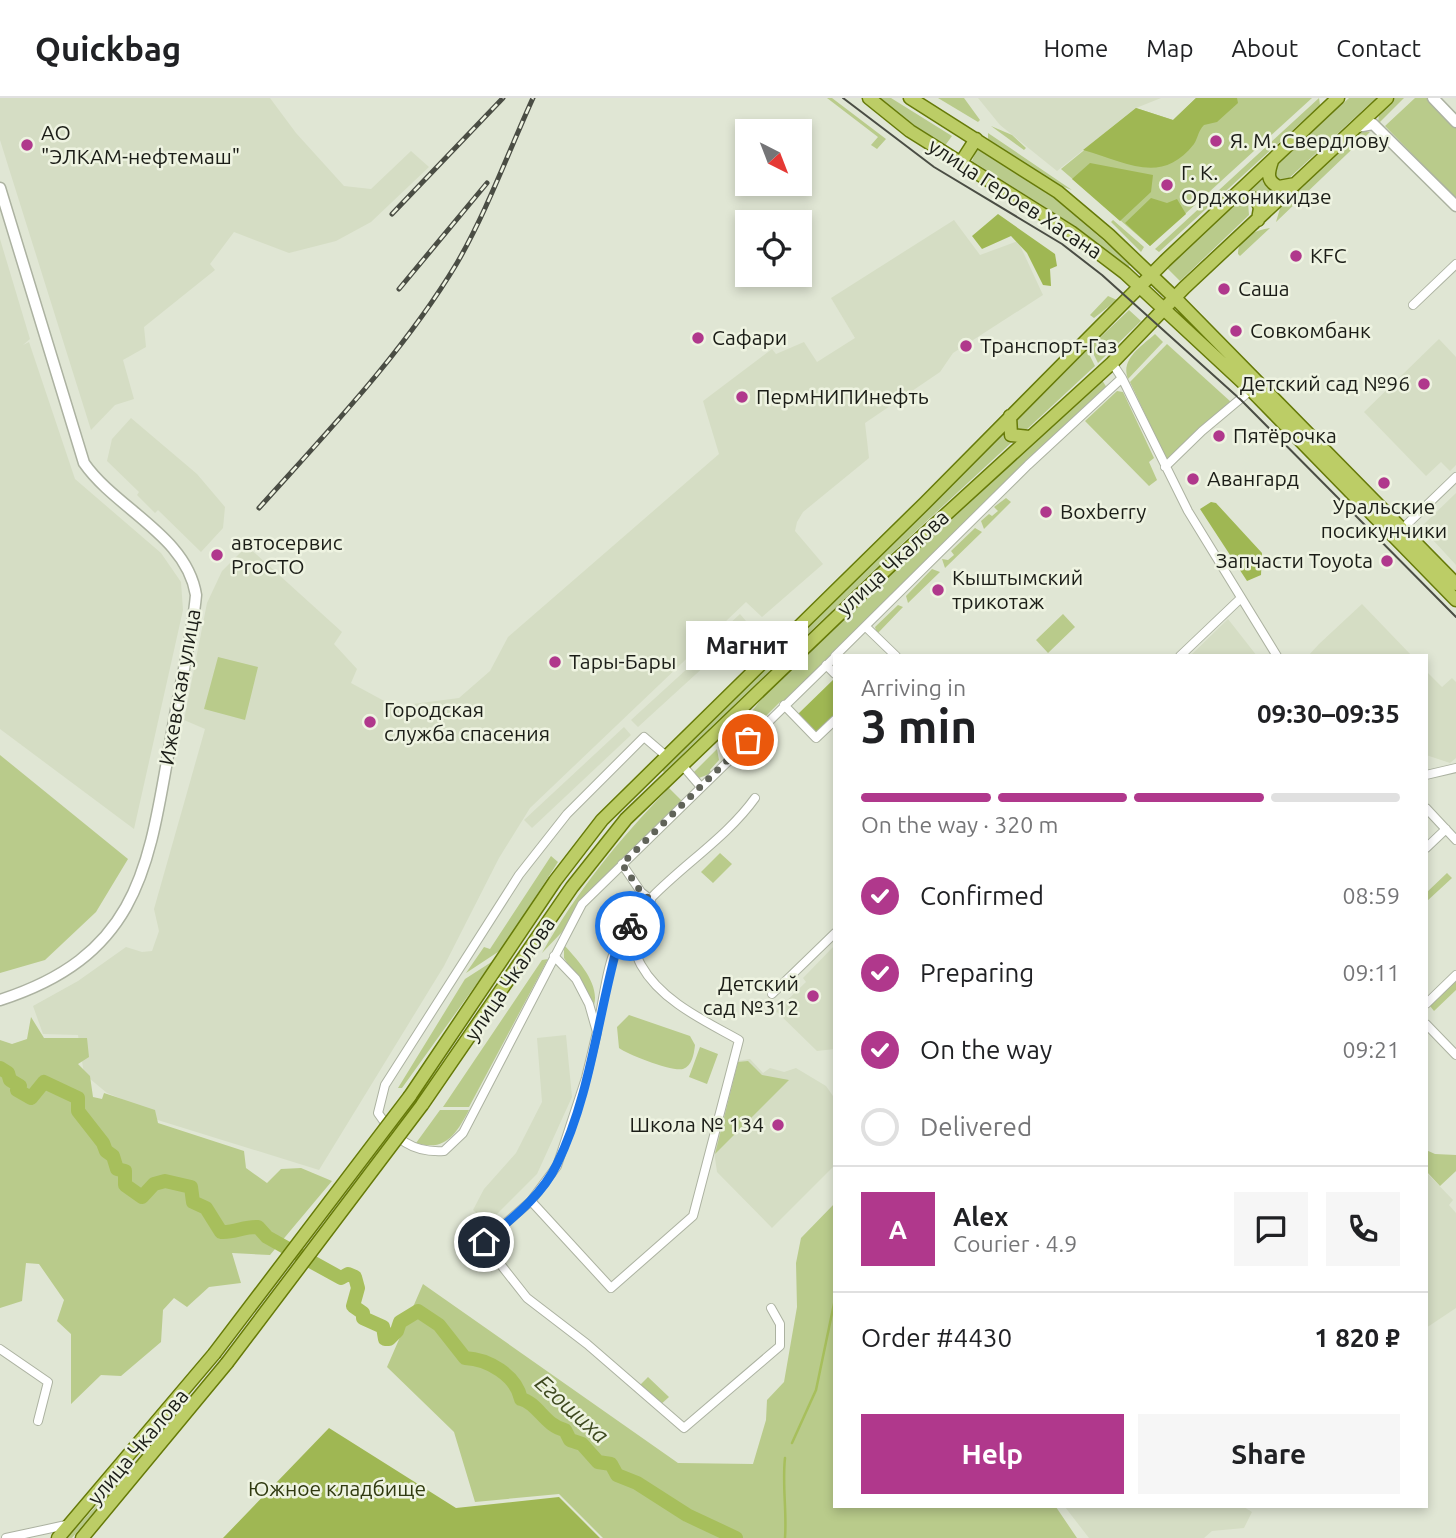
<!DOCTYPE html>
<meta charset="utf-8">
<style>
:root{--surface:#fff;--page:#f6f6f6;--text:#202124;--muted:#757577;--line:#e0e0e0;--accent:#b0388c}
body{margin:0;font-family:Ubuntu,sans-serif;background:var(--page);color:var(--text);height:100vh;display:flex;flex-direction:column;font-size:26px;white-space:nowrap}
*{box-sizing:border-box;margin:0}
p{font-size:23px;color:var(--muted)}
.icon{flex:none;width:38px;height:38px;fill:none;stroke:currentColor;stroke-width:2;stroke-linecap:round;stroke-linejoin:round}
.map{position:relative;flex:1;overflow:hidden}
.drawer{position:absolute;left:833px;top:556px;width:595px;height:854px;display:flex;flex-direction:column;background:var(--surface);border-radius:0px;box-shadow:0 4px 10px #0003}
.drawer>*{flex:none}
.needle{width:46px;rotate:138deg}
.buttons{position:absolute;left:735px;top:21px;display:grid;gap:14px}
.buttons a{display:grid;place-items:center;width:77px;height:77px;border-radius:0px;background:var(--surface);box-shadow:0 4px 10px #0003;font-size:35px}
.pin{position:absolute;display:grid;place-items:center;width:60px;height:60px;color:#fff;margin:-30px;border:4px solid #fff;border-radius:50%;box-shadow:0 2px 7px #0007}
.courier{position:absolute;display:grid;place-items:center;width:70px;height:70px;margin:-35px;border:5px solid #1a73e8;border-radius:50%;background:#fff;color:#222;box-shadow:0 2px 9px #0007}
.bubble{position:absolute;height:49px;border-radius:0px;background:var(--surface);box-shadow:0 4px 10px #0003;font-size:23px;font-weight:600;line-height:49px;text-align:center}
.overview em{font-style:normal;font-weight:600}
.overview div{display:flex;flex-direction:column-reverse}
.overview{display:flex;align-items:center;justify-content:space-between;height:119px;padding:0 28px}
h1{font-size:46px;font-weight:600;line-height:52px}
.bar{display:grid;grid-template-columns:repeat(4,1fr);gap:10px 7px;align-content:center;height:84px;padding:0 28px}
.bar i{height:9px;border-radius:5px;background:var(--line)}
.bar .on{background:var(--accent)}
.bar p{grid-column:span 4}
.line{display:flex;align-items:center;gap:18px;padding:0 28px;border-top:2px solid var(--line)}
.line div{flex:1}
.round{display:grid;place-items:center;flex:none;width:74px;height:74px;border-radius:0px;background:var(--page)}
ol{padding:0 28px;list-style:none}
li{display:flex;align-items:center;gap:21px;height:77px}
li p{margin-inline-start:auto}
li .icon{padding:7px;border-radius:50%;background:var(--accent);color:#fff;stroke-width:4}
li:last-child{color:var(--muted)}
li i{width:38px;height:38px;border:4px solid var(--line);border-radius:50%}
.action{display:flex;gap:14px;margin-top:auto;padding:14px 28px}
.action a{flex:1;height:80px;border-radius:0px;background:var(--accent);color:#fff;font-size:28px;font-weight:600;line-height:80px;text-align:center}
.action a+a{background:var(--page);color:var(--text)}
header{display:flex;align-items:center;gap:42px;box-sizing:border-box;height:98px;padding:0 35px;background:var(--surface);border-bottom:2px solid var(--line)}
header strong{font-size:33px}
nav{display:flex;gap:38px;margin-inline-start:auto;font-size:24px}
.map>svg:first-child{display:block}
</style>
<header>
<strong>Quickbag</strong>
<nav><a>Home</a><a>Map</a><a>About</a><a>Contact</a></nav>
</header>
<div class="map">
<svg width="1456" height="1440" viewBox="0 0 1456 1440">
<rect width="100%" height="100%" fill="#e0e6d4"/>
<path fill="#d5ddc4" d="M0,0H270L296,35L344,88L371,91L411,53L429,69L371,124L336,143L289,155L234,134L210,166L215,172L144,229L146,249L123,262L134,301L115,307L91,332L0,42Z
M978,0H1161L1136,10L1057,73L1000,27Z
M954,122L980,157L1018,143L1043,197L953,255L940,274L865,325L869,360L803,414L797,424L795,433L823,466L762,519L746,504L530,710L499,760L444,868L319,1072L148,1019L136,1007L107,995L84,976L78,937L43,936L33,908L78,883L126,849L142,854L152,853L159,833L154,811L205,631L184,622L207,505L222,473L247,448L342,534L334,546L357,571L351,585L410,617L413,606L459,600L490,573L508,539L719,356L703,303L772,251L776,256L804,244L817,264L855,240L831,200Z
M0,141L30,241L23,247L29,244L75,381L161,455L181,484L183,512L134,731L0,631Z
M1439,241L1456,259V367L1450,373L1441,364L1426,378L1364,314Z
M131,320L197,376L225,409L223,430L201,454L158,412L155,415L137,397L139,394L107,363L112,341Z
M1456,395V467L1421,429Z
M1362,506L1412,558H1308L1319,546Z
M740,516L746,523L706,560L700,553Z
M1228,521L1257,558H1190Z
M700,559L707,566L638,629L631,622Z
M1426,573L1442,589L1452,580L1456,584V660L1450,665L1426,657Z
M624,629L631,637L532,730L524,722Z
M835,847V951L817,953L776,913L806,884L803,880Z
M566,937L572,999L537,1076L488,1125L473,1112L484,1091L516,1055L542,1004L537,940Z
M750,961L763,975L770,970L784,974L796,970L826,988L835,1001V1067L772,1130L717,1074L714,1053L737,963Z
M1426,1074L1453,1102L1449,1107L1456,1115V1210L1426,1230Z
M1065,1409H1244L1252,1414L1244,1430L1212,1433L1204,1440H1089Z"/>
<path fill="#b9cb8b" d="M827,0H832L886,41L877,51L871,47L878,39Z
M877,0H891L952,38L944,49Z
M938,0H964L980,22L978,24Z
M1196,0H1312L1150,148L1061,71L1136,10L1173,22Z
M1319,0L1320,7L1159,154L1155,151Z
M1349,0H1376L1287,82L1279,83L1274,79V70Z
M1395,0H1404L1378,26L1379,15Z
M1415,0H1431L1456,26V101L1385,28Z
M991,28L1012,37L1026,50L1024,52Z
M1360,33L1370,34L1276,124L1281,107Z
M988,35L1072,92L1053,85L988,41Z
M977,51H981L1054,100L1131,166L1128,169L1075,128L972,63Z
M1262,82L1273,94L1262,105L1250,92Z
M1237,104L1248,105L1249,117L1180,183L1167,170Z
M1113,122L1144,149L1141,154L1111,124Z
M1270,130L1240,158L1238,156C1238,139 1256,132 1270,130Z
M1108,198L1117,202L1094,220L1090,217Z
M1129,212L1141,223L1098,265L1090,249Z
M1155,236L1163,244L1128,281C1120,261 1142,248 1155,236Z
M1167,246L1231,304L1167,363L1130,284Z
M1087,252L1095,268L1025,333H1016L1015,323Z
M1102,282L1107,290L782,606L780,604L763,621L749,617L763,599L900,467Z
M1117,293L1123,294L1154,360L1149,364L1157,382L1149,388L1085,323Z
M1004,335L1012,344L891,456L664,674L661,672Z
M1006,400L1011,404L984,431L981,423L989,416L992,418L998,413L994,409Z
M975,430L982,434L945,470L942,461L948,462L954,457L951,453Z
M932,471L940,474L908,505L906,498Z
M898,507L903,509L877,536L875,529Z
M1063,516L1075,529L1048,555L1036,542Z
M218,559L258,569L245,622L204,611Z
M748,625L762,627L725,662L722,651Z
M717,651L719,662L710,672L712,675L699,680L694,674Z
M0,657L128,761L96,814L45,862L0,875Z
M669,690L682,703L585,797L563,833L542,855C577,793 620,740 669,690Z
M720,755L732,766L713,785L701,774Z
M551,758L558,764L501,852L466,875L484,849L490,851Z
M1447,775L1452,780L1426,804V795Z
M564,847C578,862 600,886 594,907L564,860Z
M548,861L469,1009H443L542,862Z
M493,863L402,990H398L465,881Z
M1456,883V892L1434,913L1430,908Z
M629,917L690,938L695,947C694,956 692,968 683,971C673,974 628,957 619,950L617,929Z
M31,919L44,940H87L89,959L78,966L90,978L93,999L102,1001L104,995L155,1012L158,1025L244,1053L246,1070L267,1085L281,1071L301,1070L332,1083L270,1157L232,1155L241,1185L209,1189L187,1209L174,1200L163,1212L161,1244L121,1278L101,1277L71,1306V1236L57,1223L64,1202L39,1166L26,1165L22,1203L0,1210V942L12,946L27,941Z
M700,949L718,956L707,986L689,979Z
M748,963L762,977L789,982L715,1056L738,964Z
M440,1012H469C456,1036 446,1054 416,1045Z
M1426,1052L1435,1056L1456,1057V1073L1440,1088L1426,1073Z
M835,1105V1409H1056L1077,1440H603L559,1396L475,1404L454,1334L387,1269L423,1186L678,1365L753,1366L766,1322L767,1302L784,1284L797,1209L796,1165L801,1140Z
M648,1279L669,1299L660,1307L639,1288Z
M143,1356L72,1440H67Z"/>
<path fill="#9fb753" d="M1196,0H1237L1238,5L1217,24L1204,27C1198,33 1198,40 1194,46C1161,88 1127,64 1083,52L1136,10L1173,22Z
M1090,65L1153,77L1151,94L1120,123L1072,81Z
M1151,100L1167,105L1177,101L1186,116L1150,148L1125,125Z
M998,116L1055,156L1057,168L1050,171L1051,188L1043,187L1027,155L1011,138L982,151L972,138Z
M1211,404L1216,405L1262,455L1261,477L1247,483L1200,411Z
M835,580V619L817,636L798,616Z
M329,1330L456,1410L559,1399L600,1440H223Z"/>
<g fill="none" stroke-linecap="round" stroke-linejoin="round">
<path stroke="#a7bf5c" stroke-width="2.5" d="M792,1345L816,1292L835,1201
M785,1360C782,1387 787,1413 785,1440"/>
<path stroke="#a7bf5c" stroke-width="14" d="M0,970L8,975L10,982L20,988L17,992L31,1000L44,984L78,1000V1013L103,1045L106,1053L113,1058L117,1071L125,1073V1087L142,1099L154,1086L165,1083L191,1089L193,1104L206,1110L221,1134C235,1135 244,1128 258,1129L267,1139L341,1180L348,1176L355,1179L358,1190L353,1208L363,1215V1220L383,1229L385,1241H389L397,1233L400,1224L418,1213L439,1227L465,1260C488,1261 516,1277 521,1301C538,1305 545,1328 565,1332L570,1342L582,1346L598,1364L611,1366L617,1377L637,1385L687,1417L736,1440"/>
<defs>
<path id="street" d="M1413,207L1456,166
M1112,265L1122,280L1188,413L1277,558
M1165,369L1202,333L1251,292
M1400,433L1456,379
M866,529L896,558
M835,558L1028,367L1122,280
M1180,558L1241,500
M826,567L835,576
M784,607L816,640L835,622
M665,657L644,639L567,716L519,777L385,987L378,1015C395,1041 412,1055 444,1053L463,1035L582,806L835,559
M682,667L701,689
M1426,677L1456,670
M1426,710L1456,742
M1426,750L1446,731
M622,766L641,794L651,802
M554,858L576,881L589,906L597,934L586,980L557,1068L531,1103L484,1144L486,1148L527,1200L587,1246L684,1330L780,1248V1226L771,1210
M772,896L835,835
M1426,906L1456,877
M1426,926L1456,957
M597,931C604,903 606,866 620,841C651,784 718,752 755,700
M531,1103L611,1190L693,1118L739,942C705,923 661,903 641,867C634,855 633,839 631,825
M0,1251L48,1284L38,1323
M6,1440L66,1427"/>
<path id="secondary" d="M1433,0L1456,24
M1357,29L1373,26L1456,108
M0,90L84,365C116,411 187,438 196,497C192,541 180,585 173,629C149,760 146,855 0,902"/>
<path id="primary" d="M869,0L910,33L1071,134L1125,175L1251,292L1456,502
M910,0L1058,94L1109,137L1175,200L1456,486
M1272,63C1268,75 1266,83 1279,89L1295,86
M960,66L976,41
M1232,99C1245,98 1256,96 1260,110L1258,122
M1010,318L1011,337L1029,339
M410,998L555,783L602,722L925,405L1165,163L1338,0
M422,1007L572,789L626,721L896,462L1112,265L1184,190L1387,0
M58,1440L214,1256
M82,1440L227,1265"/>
</defs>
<use href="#street" stroke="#acb2a1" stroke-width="10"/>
<use href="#secondary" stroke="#acb2a1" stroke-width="13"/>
<use href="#primary" stroke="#667a08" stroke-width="15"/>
<use href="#street" stroke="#fff" stroke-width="8"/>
<use href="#secondary" stroke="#fff" stroke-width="10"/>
<use href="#primary" stroke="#bccd66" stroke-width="12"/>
<path stroke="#4a4d44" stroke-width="2" d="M843,0L934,69L1062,146L1102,177L1241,302L1456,519"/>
<defs>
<path id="rail" d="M392,116L503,0
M399,191L487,85
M259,410C329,332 403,255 457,165C487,113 508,55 533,0"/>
</defs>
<use href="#rail" stroke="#4a4d44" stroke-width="5"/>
<use href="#rail" stroke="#eef3e1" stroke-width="2.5" stroke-dasharray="8" stroke-linecap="butt"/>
<defs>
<path id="primary-bridge" d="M214,1256L410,998
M227,1265L422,1007"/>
</defs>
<use href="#primary-bridge" stroke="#667a08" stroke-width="15" stroke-linecap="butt"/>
<use href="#primary-bridge" stroke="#bccd66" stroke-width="12"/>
</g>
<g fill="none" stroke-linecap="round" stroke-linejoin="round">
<path stroke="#606359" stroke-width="7" stroke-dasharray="0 12.6" d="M630,828L651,802L641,794L622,766L748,642"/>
<path stroke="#1a73e8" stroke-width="9" d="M484,1144C510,1122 542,1098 557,1066C591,997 598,915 619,842L630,828"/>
</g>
<g fill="#b0388c" stroke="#eef3e1" stroke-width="2.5">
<circle cx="1216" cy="43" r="7"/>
<circle cx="27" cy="47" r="7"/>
<circle cx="1167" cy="87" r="7"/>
<circle cx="1296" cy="158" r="7"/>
<circle cx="1224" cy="191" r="7"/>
<circle cx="1236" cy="233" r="7"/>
<circle cx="698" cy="240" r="7"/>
<circle cx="966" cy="248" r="7"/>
<circle cx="1424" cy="286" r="7"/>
<circle cx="742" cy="299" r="7"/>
<circle cx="1219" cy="338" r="7"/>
<circle cx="1193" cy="381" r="7"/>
<circle cx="1384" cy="385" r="7"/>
<circle cx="1046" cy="414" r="7"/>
<circle cx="217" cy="457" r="7"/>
<circle cx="1387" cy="463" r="7"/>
<circle cx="938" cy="492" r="7"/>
<circle cx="555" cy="564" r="7"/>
<circle cx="370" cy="624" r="7"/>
<circle cx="813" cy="898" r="7"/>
<circle cx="778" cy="1027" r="7"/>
</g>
<g text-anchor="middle" stroke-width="5" stroke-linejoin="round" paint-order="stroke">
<g font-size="21" fill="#1b1d17" stroke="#eef3e1" text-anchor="start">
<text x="41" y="42">АО<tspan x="41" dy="24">"ЭЛКАМ-нефтемаш"</tspan></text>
<text x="1230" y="50">Я. М. Свердлову</text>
<text x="1181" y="82">Г. К.<tspan x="1181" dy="24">Орджоникидзе</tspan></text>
<text x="1310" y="165">KFC</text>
<text x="1238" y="198">Саша</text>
<text x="1250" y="240">Совкомбанк</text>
<text x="712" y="247">Сафари</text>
<text x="980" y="255">Транспорт-Газ</text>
<text x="1410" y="293" text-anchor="end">Детский сад №96</text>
<text x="756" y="306">ПермНИПИнефть</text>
<text x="1233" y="345">Пятёрочка</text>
<text x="1207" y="388">Авангард</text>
<text x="1384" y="416" text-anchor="middle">Уральские<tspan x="1384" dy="24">посикунчики</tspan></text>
<text x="1060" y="421">Boxberry</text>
<text x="231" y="452">автосервис<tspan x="231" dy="24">ProСТО</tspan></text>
<text x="1373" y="470" text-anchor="end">Запчасти Toyota</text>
<text x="952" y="487">Кыштымский<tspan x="952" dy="24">трикотаж</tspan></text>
<text x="569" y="571">Тары-Бары</text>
<text x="384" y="619">Городская<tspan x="384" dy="24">служба спасения</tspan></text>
<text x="799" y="893" text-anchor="end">Детский<tspan x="799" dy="24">сад №312</tspan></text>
<text x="764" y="1034" text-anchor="end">Школа № 134</text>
</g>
<g font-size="21" fill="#1b1d17" stroke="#eef3e1">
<text transform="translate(1015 101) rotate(33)" y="7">улица Героев Хасана</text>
<text transform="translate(893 465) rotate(-43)" y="7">улица Чкалова</text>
<text transform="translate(180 589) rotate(-80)" y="7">Ижевская улица</text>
<text transform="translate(510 881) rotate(-56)" y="7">улица Чкалова</text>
<text transform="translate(138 1349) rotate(-50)" y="7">улица Чкалова</text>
</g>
<g font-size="21" fill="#303a10" stroke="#eef3e1">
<text x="337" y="1398">Южное кладбище</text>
</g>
<g font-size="23" font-style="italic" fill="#3e491f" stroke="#eef3e1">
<text transform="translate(572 1311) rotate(42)" y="8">Егошиха</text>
</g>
</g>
</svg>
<div class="buttons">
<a><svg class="needle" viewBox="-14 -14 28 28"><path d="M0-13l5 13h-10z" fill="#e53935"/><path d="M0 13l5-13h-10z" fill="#757577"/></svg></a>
<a><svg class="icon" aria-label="locate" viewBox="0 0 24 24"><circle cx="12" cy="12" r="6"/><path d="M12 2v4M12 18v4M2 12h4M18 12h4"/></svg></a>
</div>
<div class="pin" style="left:748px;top:642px;background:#ea580c"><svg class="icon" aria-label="bag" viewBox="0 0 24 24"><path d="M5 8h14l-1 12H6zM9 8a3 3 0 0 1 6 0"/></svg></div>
<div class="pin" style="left:484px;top:1144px;background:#1f2937"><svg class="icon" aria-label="home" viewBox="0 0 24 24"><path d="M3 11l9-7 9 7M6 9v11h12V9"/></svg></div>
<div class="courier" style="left:630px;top:828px"><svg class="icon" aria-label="bike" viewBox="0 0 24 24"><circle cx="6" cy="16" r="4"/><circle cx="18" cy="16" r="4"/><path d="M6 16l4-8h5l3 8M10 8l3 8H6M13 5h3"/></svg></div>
<div class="bubble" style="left:686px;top:523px;width:122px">Магнит</div>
<section class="drawer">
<div class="overview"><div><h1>3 min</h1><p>Arriving in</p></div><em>09:30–09:35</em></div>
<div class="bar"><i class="on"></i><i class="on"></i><i class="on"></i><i></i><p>On the way · 320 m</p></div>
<ol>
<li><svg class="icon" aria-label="check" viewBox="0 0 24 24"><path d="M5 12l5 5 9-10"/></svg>Confirmed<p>08:59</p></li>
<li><svg class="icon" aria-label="check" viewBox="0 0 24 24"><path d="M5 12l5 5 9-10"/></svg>Preparing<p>09:11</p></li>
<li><svg class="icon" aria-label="check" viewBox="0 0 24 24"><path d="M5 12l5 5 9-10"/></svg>On the way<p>09:21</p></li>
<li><i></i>Delivered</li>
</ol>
<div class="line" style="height:126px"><b class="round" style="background:var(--accent);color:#fff">A</b><div><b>Alex</b><p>Courier · 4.9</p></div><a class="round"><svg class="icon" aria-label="chat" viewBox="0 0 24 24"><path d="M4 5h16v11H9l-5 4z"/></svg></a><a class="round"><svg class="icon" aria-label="phone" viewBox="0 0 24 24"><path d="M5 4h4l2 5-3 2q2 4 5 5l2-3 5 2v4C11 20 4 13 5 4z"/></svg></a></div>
<div class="line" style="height:91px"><div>Order #4430</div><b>1 820 ₽</b></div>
<div class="action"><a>Help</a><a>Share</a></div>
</section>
</div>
